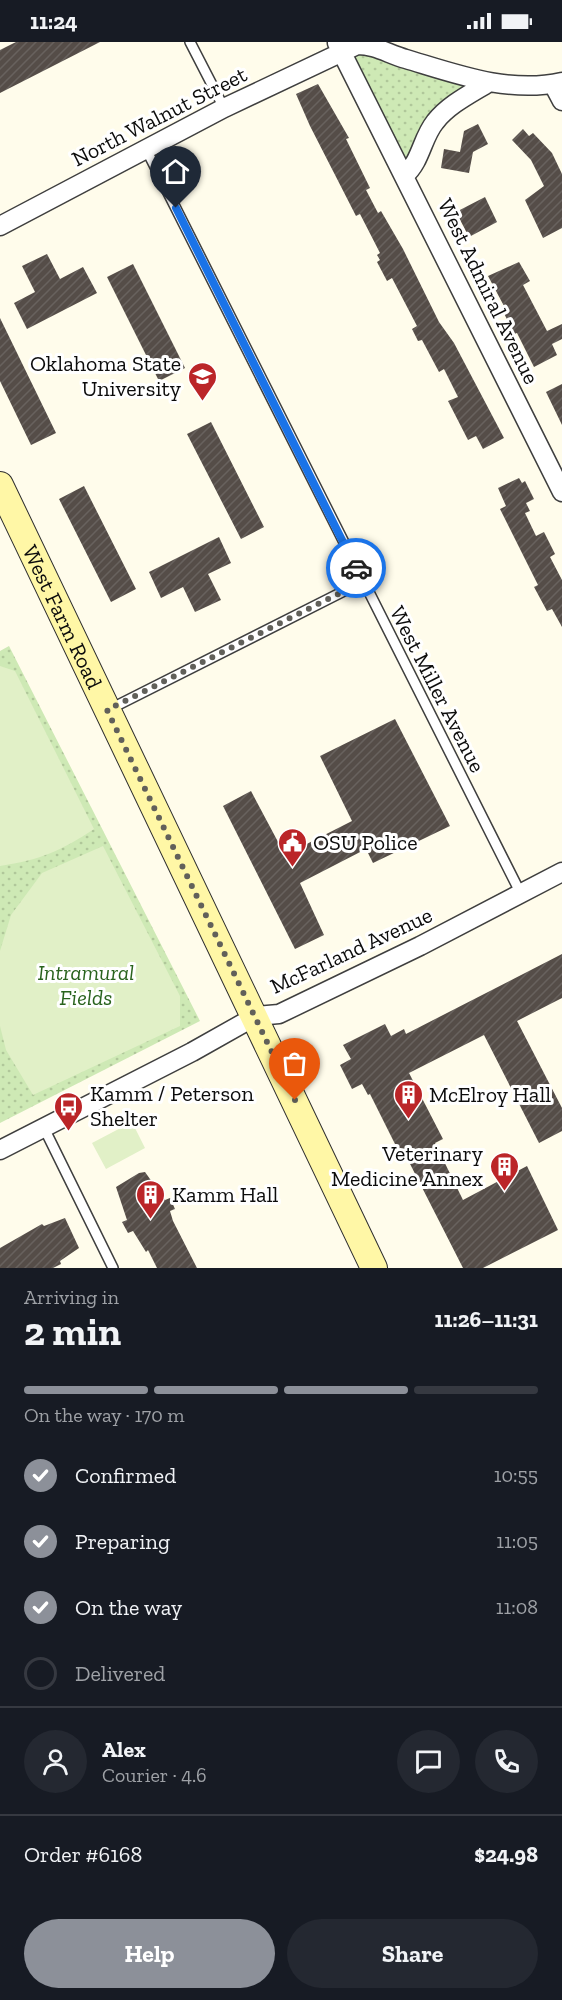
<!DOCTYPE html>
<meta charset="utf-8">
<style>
:root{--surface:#171b24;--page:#242831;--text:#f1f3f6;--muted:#9ea1a6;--line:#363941;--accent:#8c9099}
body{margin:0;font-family:"Zilla Slab",serif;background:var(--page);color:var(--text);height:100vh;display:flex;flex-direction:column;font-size:22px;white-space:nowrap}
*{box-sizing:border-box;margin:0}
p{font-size:20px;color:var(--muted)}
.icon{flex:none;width:33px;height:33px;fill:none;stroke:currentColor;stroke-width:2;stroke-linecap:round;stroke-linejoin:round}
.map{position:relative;height:1226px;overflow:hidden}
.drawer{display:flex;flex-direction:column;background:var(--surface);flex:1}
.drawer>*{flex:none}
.pin{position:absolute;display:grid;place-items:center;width:51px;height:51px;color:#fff;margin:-62px -26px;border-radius:50% 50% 50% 0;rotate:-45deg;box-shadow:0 0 6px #0007}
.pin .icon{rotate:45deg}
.courier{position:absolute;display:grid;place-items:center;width:60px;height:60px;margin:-30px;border:4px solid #1a73e8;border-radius:50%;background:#fff;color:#222;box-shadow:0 2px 8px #0007}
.head em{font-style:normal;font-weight:800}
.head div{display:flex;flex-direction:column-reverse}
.head{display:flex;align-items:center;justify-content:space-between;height:102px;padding:0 24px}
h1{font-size:39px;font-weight:800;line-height:45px}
.bar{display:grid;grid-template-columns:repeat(4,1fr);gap:9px 6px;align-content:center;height:72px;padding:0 24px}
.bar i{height:8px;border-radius:4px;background:var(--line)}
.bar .active{background:var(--accent)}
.bar p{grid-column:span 4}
.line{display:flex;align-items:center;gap:15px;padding:0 24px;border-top:2px solid var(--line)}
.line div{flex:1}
.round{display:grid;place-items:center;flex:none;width:63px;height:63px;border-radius:32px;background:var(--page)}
ol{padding:0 24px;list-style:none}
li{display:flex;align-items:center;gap:18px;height:66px}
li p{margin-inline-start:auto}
li .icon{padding:6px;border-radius:50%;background:var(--accent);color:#fff;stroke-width:4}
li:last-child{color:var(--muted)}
li i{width:33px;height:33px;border:3px solid var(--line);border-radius:50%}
.button{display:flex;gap:12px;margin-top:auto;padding:12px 24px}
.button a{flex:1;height:69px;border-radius:36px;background:var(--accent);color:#fff;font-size:24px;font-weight:800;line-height:69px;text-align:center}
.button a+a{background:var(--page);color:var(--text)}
.status{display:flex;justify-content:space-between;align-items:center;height:42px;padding:0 30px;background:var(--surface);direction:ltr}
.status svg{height:16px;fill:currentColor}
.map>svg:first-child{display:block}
</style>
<div class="status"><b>11:24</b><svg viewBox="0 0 49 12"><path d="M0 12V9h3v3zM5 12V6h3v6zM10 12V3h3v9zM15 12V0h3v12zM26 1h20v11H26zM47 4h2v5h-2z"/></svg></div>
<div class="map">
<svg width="562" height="1226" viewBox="0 0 562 1226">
<defs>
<pattern id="grass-dots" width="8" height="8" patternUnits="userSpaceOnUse" patternTransform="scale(1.5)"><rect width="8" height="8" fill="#cee9b5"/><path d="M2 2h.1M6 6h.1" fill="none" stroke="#b0c79a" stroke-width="1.8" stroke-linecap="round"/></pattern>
<pattern id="building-hatch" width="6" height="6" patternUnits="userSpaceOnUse" patternTransform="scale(1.5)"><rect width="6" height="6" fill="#554d48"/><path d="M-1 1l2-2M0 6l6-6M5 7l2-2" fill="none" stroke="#68625e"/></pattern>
</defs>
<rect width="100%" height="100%" fill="#fffceb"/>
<path fill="url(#grass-dots)" d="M357,3L488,41L456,61L405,133L342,10Z
M9,604L200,979L0,1081V609Z"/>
<path fill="#e1f0c7" d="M0,624L15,629L94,787C61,809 40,818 0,824Z
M103,804L180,954V984L33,1053L6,1008L0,984V909L11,873L42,831Z
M132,1080L145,1106L106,1127L92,1101Z"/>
<path fill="url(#building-hatch)" d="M16,0H100L0,51V8Z
M318,42L349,96L346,97L370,146L366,148L378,171L381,169L403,207L439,280L454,301L504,396L483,407L476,394L468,398L448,359L458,355L444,327L439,330L422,298L418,299L412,287L417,284L392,236L387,239L377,220L380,218L377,213L380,211L360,172L356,174L310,84L296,52Z
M478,82L488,102L473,110L469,131L441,126L444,107L460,110L464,89Z
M523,87L529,94L533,91L552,111L562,132V186L543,196L525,158L544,144L531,118L512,98Z
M485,155L497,180L469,195L456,170Z
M47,212L60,237L83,225L97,251L27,287L14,261L35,250L22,224Z
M519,220L530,239L523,243L547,289L562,282V297L552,302L557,313L534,325L517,291L514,292L501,265L504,264L488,234Z
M133,222L185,326L159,339L107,235Z
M0,276L56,391L31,403L0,339Z
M562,342V383L546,350Z
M211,380L264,485L241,497L187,392Z
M519,436L522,441L525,439L534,457L526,461L530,469L525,471L536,494L544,490L555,512L550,515L562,538V585L552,567L547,569L534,545L538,543L500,467L506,464L498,446Z
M84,444L136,547L111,560L59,457Z
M219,495L231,521L208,532L221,558L195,570L183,545L161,556L149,530Z
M395,677L450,784L373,821L366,807L300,841L324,893L295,907L223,764L251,749L285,813L352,779L320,714Z
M562,912V956L517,979L562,1066V1089L539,1101L484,993L409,1031L443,1097L435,1101L463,1158L527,1124L558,1188L483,1226H463L407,1116L403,1118L370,1052L368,1053L362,1042L352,1047L340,1023L351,1017L343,1003L385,982L391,994L404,987L406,992Z
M145,1130L165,1158L170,1156L175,1167L170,1169L173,1179L197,1226H157L148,1208L146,1210L133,1189L128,1191L122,1180L127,1178L116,1145L139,1131Z
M65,1176L79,1206L60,1219L61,1222L53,1226H0V1206L42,1182L44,1184Z"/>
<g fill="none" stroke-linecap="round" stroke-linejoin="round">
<defs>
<path id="lane" d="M190,0L224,66
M146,107L520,850
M110,667L362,540
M44,1086L113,1226"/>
<path id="street" d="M337,1L562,450
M553,42L562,59
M405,133C421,119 422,96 435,80C448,63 470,52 488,41
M0,184L224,66L357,3C376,3 388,12 406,17C456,32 509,52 562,40
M0,1108L192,1010L256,974L279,972L420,904L562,830"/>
<g id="secondary">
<path id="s1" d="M0,443L374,1226"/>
</g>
</defs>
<use href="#lane" stroke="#3f3f3f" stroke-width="12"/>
<use href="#street" stroke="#3f3f3f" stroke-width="21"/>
<use href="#secondary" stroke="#2e2e2e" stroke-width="28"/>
<use href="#lane" stroke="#fff" stroke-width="9"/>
<use href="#street" stroke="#fff" stroke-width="18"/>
<use href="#secondary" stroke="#fff7a6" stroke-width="26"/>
</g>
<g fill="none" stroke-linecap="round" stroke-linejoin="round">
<path stroke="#61605a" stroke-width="6" stroke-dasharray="0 10.8" d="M295,1058L107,668L362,540L356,526"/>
<path stroke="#1a73e8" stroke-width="8" d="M176,166L356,526"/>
</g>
<defs>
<symbol id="university-pin" viewBox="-11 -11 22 30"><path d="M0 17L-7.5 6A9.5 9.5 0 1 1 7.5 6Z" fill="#bb2528" stroke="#fff"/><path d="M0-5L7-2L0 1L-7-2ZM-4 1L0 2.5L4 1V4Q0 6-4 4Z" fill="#fff"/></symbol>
<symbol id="civic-pin" viewBox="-11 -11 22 30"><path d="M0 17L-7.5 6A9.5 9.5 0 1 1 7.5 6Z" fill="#bb2528" stroke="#fff"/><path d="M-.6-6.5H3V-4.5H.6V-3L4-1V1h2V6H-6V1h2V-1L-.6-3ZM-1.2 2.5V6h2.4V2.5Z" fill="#fff"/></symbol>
<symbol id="building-pin" viewBox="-11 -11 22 30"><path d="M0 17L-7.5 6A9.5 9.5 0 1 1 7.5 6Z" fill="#bb2528" stroke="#fff"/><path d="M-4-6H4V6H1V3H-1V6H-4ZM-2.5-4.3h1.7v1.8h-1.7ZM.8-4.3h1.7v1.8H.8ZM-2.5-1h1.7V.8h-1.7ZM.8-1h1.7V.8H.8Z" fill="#fff"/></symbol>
<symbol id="bus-pin" viewBox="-11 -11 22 30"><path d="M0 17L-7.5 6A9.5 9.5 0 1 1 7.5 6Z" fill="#bb2528" stroke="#fff"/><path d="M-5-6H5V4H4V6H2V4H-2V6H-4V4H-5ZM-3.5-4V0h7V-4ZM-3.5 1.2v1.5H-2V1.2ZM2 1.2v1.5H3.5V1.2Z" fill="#fff"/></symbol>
</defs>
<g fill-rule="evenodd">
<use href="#university-pin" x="186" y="318" width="33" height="45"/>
<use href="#civic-pin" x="276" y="784" width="33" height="45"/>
<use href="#building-pin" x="392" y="1036" width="33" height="45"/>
<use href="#bus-pin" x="52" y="1048" width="33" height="45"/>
<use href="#building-pin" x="488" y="1108" width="33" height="45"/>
<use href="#building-pin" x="134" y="1136" width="33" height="45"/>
</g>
<g text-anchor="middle" stroke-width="6" stroke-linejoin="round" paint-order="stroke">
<g font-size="22" fill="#0c0c0c" stroke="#fff">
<text transform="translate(159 74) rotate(-27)" y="8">North Walnut Street</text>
<text transform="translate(489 249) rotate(64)" y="8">West Admiral Avenue</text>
<text dy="8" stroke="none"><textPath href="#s1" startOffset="146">West Farm Road</textPath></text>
<text transform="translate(438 647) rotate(63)" y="8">West Miller Avenue</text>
<text transform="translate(351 908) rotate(-25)" y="8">McFarland Avenue</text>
</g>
<g font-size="22" fill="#0c0c0c" stroke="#fff" text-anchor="start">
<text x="181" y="329" text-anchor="end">Oklahoma State<tspan x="181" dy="25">University</tspan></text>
<text x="313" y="808">OSU Police</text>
<text x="90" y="1059">Kamm / Peterson<tspan x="90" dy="25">Shelter</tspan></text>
<text x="429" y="1060">McElroy Hall</text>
<text x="483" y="1119" text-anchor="end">Veterinary<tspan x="483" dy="25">Medicine Annex</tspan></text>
<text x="172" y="1160">Kamm Hall</text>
</g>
<g font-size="22" font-style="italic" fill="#29631d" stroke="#fff">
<text x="86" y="938">Intramural<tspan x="86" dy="25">Fields</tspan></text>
</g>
</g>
</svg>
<div class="pin" style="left:295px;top:1058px;background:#ea580c"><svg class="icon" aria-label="bag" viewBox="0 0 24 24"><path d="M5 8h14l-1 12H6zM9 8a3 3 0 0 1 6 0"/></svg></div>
<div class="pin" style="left:176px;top:166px;background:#1f2937"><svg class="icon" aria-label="home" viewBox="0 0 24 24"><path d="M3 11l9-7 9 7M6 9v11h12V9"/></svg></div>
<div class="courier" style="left:356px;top:526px"><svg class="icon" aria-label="car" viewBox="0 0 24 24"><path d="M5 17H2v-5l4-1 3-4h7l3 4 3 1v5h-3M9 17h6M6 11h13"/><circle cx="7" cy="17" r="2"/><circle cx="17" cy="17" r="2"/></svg></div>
</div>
<section class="drawer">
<div class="head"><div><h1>2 min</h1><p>Arriving in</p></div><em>11:26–11:31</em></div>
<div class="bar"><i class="active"></i><i class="active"></i><i class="active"></i><i></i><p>On the way · 170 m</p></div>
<ol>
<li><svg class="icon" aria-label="check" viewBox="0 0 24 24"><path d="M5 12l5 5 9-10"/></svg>Confirmed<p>10:55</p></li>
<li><svg class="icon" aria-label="check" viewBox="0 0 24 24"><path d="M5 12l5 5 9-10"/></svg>Preparing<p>11:05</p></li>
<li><svg class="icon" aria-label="check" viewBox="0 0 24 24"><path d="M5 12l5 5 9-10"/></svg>On the way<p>11:08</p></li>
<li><i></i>Delivered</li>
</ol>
<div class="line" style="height:108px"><a class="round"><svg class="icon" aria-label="person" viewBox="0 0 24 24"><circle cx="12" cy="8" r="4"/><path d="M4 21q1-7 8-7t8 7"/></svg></a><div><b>Alex</b><p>Courier · 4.6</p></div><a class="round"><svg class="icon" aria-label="chat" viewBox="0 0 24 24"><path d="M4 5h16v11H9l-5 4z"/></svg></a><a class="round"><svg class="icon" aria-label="phone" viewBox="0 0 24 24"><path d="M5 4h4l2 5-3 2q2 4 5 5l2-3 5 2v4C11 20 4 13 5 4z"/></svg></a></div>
<div class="line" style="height:78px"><div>Order #6168</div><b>$24.98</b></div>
<div class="button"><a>Help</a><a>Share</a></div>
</section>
